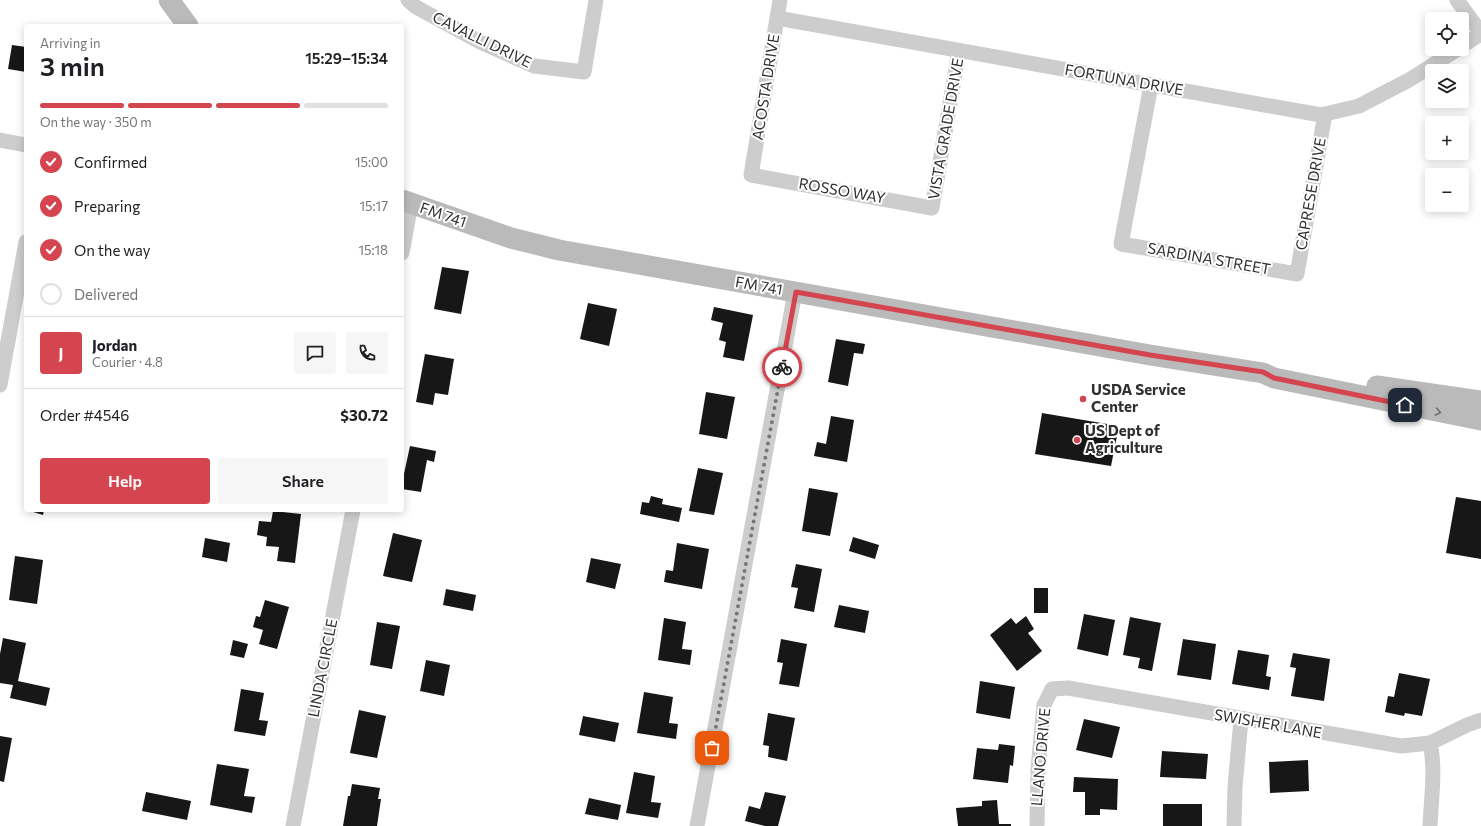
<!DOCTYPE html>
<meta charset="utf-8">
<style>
:root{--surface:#fff;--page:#f6f6f6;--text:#202124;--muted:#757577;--line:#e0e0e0;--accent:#d5454f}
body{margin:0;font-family:Commissioner,sans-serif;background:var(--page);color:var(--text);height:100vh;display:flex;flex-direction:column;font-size:15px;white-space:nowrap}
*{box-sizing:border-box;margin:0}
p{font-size:13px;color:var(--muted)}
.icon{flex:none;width:22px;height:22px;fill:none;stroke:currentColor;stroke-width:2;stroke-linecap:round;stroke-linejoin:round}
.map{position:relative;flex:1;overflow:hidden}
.side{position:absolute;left:24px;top:24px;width:380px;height:488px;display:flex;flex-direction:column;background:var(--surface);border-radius:4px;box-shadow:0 2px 10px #0003}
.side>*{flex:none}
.controls{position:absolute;left:1425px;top:12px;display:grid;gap:8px}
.controls a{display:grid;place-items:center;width:44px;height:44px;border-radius:4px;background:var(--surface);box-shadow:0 2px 10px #0003;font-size:20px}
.pin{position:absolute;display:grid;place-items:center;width:34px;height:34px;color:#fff;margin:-17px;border-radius:8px;box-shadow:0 2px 6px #0006}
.courier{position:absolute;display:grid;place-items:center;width:40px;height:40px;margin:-20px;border:3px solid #d5454f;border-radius:50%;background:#fff;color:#222;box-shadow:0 1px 5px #0007}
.head em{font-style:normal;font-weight:600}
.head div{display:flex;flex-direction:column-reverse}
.head{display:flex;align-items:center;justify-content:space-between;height:68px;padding:0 16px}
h1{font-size:26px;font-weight:600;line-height:30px}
.bar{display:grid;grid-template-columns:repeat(4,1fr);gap:6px 4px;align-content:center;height:48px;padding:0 16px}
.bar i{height:5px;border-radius:3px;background:var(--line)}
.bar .selected{background:var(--accent)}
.bar p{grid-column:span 4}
.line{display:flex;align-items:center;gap:10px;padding:0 16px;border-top:1px solid var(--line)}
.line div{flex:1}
.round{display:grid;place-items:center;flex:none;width:42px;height:42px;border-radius:4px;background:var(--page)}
ol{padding:0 16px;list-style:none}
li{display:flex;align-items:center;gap:12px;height:44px}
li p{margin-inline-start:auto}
li .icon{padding:4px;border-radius:50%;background:var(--accent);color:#fff;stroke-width:4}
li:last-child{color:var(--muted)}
li i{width:22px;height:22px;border:2px solid var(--line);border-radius:50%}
.action{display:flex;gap:8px;margin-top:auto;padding:8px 16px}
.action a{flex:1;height:46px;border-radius:4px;background:var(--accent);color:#fff;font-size:16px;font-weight:600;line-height:46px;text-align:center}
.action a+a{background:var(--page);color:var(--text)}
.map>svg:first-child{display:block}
</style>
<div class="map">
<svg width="1481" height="826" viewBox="0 0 1481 826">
<rect width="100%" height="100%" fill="#fff"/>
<path fill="#171717" d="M12,45L26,47V72L8,69Z
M442,267L469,271L461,314L434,309Z
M588,303L617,309L609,346L580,339Z
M714,307L753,315L744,361L723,357L726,342L719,340L723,323L711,320Z
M836,339L865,344L863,354L854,353L848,386L828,382Z
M425,354L454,359L448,395L435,393L433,405L416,402Z
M706,392L735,397L727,439L699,434Z
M1042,413L1119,426L1111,466L1035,454Z
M831,416L854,420L847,462L814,456L817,442L826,444Z
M410,446L436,451L434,462L427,460L421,492L402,489V483Z
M698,468L723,473L714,515L689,511Z
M809,488L838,493L830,536L802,531Z
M651,496L663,499L662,504L682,508L679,522L640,514L642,502L649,503Z
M1456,497L1481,501V559L1446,553Z
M27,510H44L43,515Z
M273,511L301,514L295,563L277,561L279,547L266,546L267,537L257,535L259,521L271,522Z
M393,533L422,540L412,582L383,576Z
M853,537L879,545L875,559L849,551Z
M205,538L230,543L227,562L202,557Z
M677,543L709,549L702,589L664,582L666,570L673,571Z
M15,556L43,560L37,604L9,600Z
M591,558L621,564L615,589L586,582Z
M796,564L822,569L814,612L794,608L798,588L791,587Z
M1034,588H1048V613H1034Z
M446,589L476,595L473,611L443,605Z
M265,600L289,607L277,649L259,644L263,630L253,627L256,616L260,617Z
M839,605L869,611L865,633L834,627Z
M1084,614L1115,620L1108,656L1077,649Z
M1026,616L1034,629L1028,633L1042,651L1017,671L990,635L1011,618L1016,624Z
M1130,617L1161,623L1152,671L1138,668L1140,658L1123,655Z
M664,618L686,622L682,649L692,650L690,665L658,660Z
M377,622L400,626L392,669L370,665Z
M3,638L26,643L18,681L50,688L46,706L10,698L13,685L0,683V654Z
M781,639L807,644L799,687L779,684L783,663L777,662Z
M1183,639L1216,644L1211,680L1177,675Z
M233,640L248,644L244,658L230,655Z
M1238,650L1269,655L1266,676L1271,677L1269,690L1232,684Z
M1293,653L1330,659L1324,701L1291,696L1296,668L1290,667Z
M426,660L450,665L444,696L420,691Z
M1399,673L1430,679L1422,716L1405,713L1404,716L1385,712L1388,696L1394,697Z
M980,681L1015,687L1010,719L976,713Z
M241,689L264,693L259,720L268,721L265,736L234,731Z
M644,692L673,697L669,723L678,724L676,739L637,733Z
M359,710L386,716L377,758L350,753Z
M768,713L795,718L787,761L768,757L769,746L763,745Z
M583,716L619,723L615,742L579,735Z
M1084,719L1120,727L1112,758L1076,750Z
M0,736L12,738L4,782L0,781Z
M999,744L1015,746L1013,766L1010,765L1008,783L973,779L977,748L998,750Z
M1162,751L1208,754L1206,779L1160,777Z
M1308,760L1309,791L1270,793L1269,762Z
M217,764L249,769L244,796L255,797L252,813L210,805Z
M634,772L655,776L651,802L661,803L658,818L626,813Z
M1074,777L1118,779L1117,810L1100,809V815H1085V792H1073Z
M352,784L380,788L378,799H381L377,826H343L348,796H350Z
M146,792L191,801L187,820L142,811Z
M765,792L786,796L778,826H765L745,821L749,806L760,809Z
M589,798L621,805L618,820L585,814Z
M997,800L999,824H1011V826H958L956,808L982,806V801Z
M1163,804H1202V826H1163Z"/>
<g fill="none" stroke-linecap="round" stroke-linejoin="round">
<path stroke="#cdcdcd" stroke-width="15" d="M408,0L416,7L480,42L534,66L584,72L596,0
M780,0L751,175L932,208L959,51
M1457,0L1481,33
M777,18L1321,115L1359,106L1409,80L1458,49
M1462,46L1481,34
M1151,85L1121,244L1297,274L1325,114
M0,140L26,145
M402,253L411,204
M0,385L26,242
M293,826L353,510
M697,826L795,292
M1037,826L1038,769L1044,705L1052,689L1068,688L1401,746L1430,743L1467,725L1481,720
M1234,826L1235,787L1241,719
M1430,826C1431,799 1436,770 1430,743"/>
<path stroke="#bababa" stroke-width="21" d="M169,0L188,26
M402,200L511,238L559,250L1150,355L1263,373L1274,378L1481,420
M1377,386L1481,401"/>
</g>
<defs><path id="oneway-chevron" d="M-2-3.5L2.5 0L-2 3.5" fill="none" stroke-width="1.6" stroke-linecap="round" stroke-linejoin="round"/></defs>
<use stroke="#6e6e6e" href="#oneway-chevron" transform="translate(1438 412) rotate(11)"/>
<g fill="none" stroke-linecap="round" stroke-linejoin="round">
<path stroke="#787878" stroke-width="4" stroke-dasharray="0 7.2" d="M712,748L782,367"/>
<path stroke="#d5454f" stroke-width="5" d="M782,367L796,292L1150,355L1263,372L1274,378L1405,405"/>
</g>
<g fill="#d5454f" stroke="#fff" stroke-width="1.5">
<circle cx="1083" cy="399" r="4"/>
<circle cx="1077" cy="440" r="4"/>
</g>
<g text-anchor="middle" stroke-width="4" stroke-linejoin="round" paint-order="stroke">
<g font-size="15" fill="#303030" stroke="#fff">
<text transform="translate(482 40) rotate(26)" y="5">CAVALLI DRIVE</text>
<text transform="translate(1124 80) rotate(10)" y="5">FORTUNA DRIVE</text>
<text transform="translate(766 87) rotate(-81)" y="5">ACOSTA DRIVE</text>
<text transform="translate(946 129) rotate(-80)" y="5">VISTA GRADE DRIVE</text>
<text transform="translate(842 191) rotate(10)" y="5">ROSSO WAY</text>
<text transform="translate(1311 194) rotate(-80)" y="5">CAPRESE DRIVE</text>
<text transform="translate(443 215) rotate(19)" y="5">FM 741</text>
<text transform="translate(1209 259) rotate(10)" y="5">SARDINA STREET</text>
<text transform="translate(759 286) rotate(10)" y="5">FM 741</text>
<text transform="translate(323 668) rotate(-79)" y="5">LINDA CIRCLE</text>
<text transform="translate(1268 724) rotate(10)" y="5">SWISHER LANE</text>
<text transform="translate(1041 757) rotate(-85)" y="5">LLANO DRIVE</text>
</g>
<g font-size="15" font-weight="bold" fill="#303030" stroke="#fff" text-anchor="start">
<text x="1091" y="395">USDA Service<tspan x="1091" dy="17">Center</tspan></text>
<text x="1085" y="436">US Dept of<tspan x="1085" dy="17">Agriculture</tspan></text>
</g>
</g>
</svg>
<div class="controls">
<a><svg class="icon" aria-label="locate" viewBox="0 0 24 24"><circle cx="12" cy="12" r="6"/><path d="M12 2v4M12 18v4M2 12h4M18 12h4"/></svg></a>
<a><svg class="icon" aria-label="layers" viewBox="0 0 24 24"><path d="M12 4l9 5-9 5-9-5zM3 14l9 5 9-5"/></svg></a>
<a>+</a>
<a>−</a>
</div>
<div class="pin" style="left:712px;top:748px;background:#ea580c"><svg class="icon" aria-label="bag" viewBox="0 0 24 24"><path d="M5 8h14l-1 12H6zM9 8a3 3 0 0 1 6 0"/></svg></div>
<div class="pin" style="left:1405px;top:405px;background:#1f2937"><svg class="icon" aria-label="home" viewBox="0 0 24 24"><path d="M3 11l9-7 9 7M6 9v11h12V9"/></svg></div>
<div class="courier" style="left:782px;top:367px"><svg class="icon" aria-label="bike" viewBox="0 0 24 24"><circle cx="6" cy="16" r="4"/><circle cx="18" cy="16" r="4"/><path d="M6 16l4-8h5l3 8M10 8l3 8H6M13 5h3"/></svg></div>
<section class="side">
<div class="head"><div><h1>3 min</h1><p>Arriving in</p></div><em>15:29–15:34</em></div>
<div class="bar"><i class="selected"></i><i class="selected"></i><i class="selected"></i><i></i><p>On the way · 350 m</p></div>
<ol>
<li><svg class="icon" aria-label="check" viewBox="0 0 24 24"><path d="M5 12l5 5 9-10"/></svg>Confirmed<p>15:00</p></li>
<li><svg class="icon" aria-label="check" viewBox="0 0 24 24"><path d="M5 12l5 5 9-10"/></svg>Preparing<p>15:17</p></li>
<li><svg class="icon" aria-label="check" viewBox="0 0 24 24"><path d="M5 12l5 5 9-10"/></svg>On the way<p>15:18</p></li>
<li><i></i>Delivered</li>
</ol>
<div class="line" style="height:72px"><b class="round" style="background:var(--accent);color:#fff">J</b><div><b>Jordan</b><p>Courier · 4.8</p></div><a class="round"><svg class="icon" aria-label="chat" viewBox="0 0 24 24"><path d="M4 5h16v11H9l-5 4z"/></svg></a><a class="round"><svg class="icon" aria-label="phone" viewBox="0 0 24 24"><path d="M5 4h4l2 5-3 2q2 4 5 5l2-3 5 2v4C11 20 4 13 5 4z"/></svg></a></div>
<div class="line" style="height:52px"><div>Order #4546</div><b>$30.72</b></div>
<div class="action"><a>Help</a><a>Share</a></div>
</section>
</div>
